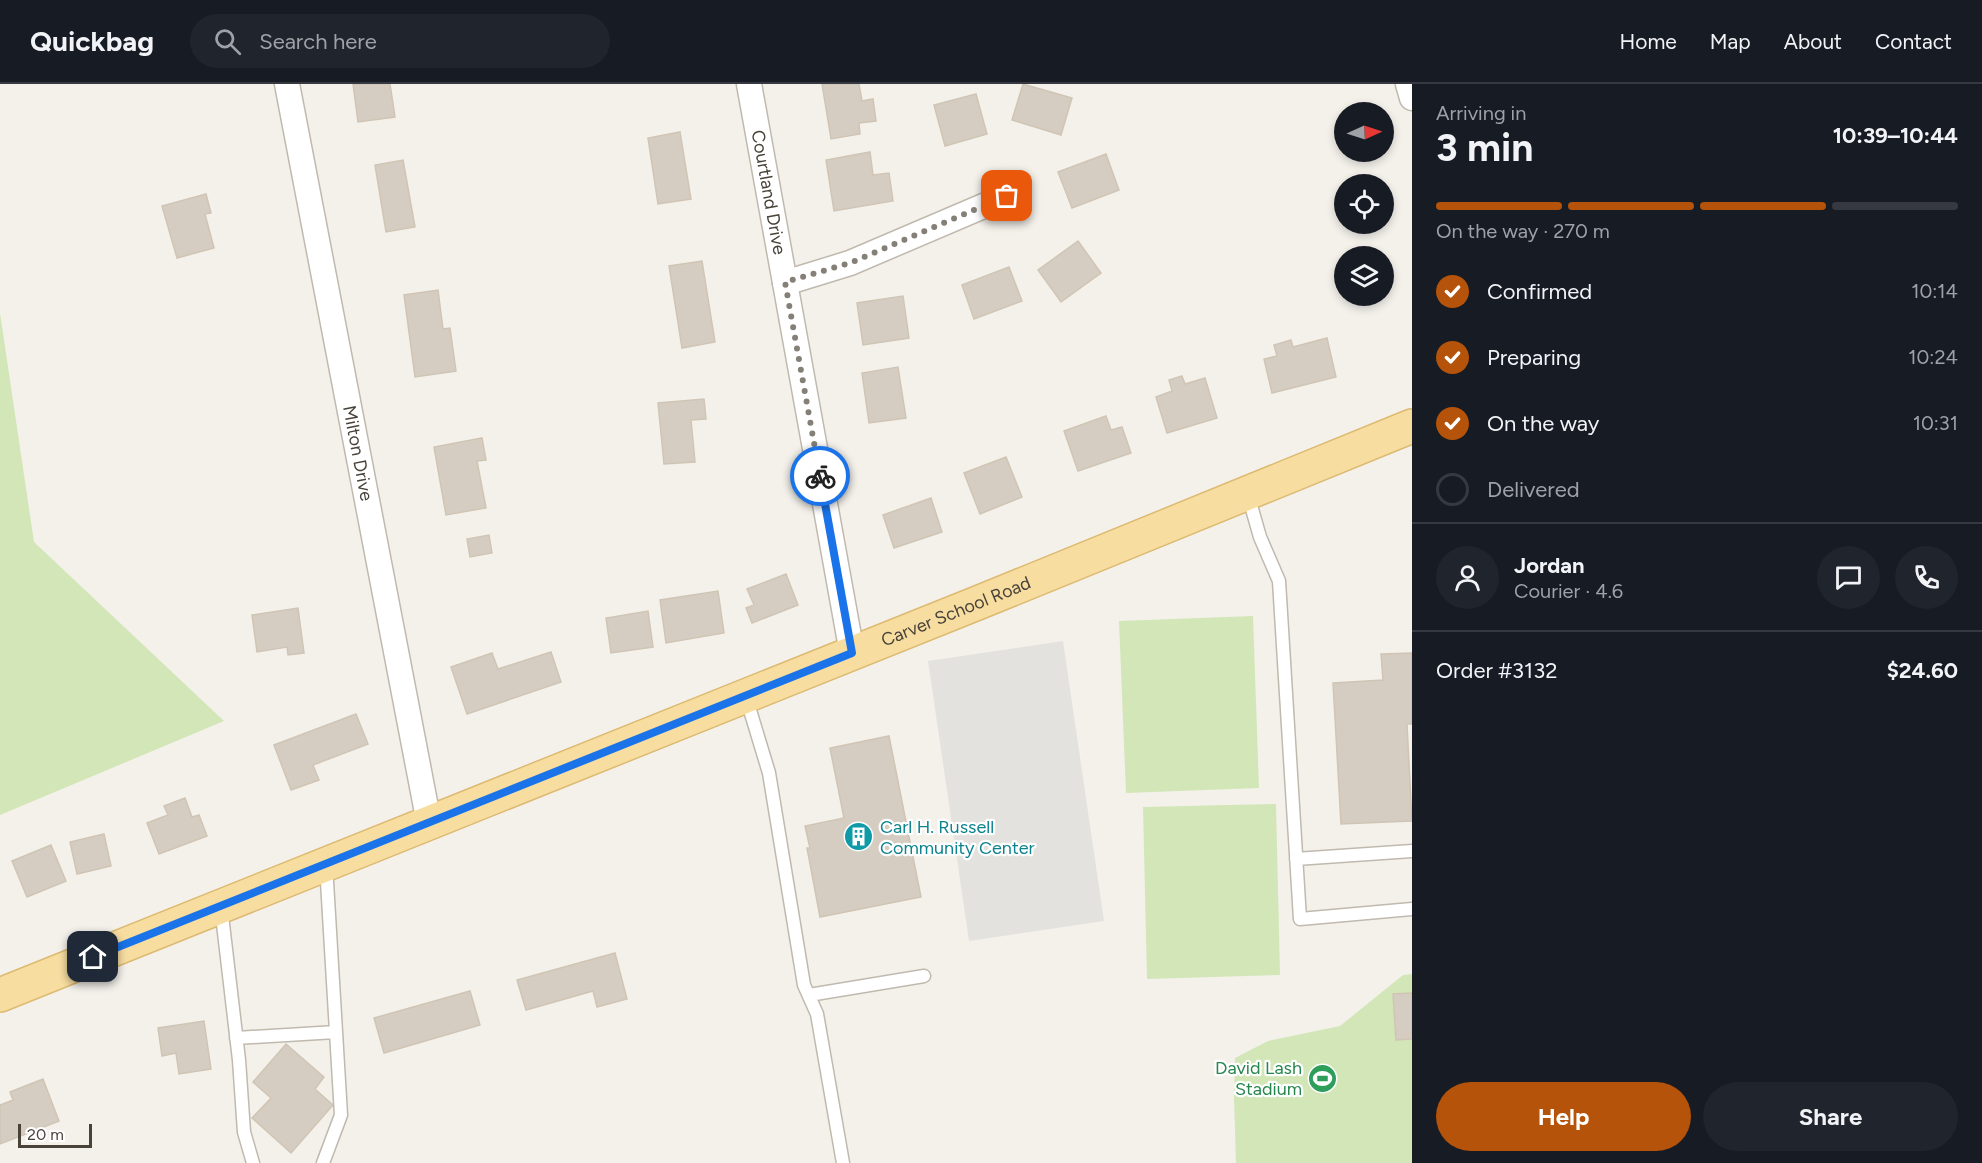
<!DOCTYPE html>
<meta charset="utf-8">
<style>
:root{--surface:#171b24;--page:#20242c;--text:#f1f3f6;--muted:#9ea1a6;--line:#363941;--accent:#b45309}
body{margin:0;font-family:Figtree,sans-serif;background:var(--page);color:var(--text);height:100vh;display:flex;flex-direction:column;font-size:22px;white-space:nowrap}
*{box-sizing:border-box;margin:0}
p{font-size:20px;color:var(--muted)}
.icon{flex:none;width:33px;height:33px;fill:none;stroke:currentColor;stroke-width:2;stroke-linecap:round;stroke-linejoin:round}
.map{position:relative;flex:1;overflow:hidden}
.drawer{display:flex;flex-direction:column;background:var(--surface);width:570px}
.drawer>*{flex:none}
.needle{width:39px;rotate:87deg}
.fabs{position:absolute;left:1334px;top:18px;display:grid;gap:12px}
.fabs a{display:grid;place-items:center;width:60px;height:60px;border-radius:50%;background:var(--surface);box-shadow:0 3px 9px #0003;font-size:30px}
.scale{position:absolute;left:18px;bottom:15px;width:74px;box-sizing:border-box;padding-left:6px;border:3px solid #484239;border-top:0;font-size:16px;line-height:21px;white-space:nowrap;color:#484239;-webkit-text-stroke:4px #fff;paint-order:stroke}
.pin{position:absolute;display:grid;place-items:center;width:51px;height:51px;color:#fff;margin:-26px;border-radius:12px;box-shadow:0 3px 9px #0006}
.courier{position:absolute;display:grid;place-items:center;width:60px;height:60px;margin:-30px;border:4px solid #1a73e8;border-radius:50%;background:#fff;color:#222;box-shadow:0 2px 8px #0007}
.summary em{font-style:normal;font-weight:700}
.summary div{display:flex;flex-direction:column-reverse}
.summary{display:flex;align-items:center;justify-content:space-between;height:102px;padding:0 24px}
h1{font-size:39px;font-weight:700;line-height:45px}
.bar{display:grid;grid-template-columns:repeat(4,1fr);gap:9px 6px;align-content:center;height:72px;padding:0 24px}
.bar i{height:8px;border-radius:4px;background:var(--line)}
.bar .selected{background:var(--accent)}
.bar p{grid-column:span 4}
.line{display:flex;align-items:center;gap:15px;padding:0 24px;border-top:2px solid var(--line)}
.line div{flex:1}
.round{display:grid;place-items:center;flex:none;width:63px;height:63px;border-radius:32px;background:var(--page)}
ol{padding:0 24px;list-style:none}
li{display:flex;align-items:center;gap:18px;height:66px}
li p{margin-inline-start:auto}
li .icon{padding:6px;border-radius:50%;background:var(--accent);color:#fff;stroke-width:4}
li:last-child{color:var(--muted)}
li i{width:33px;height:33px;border:3px solid var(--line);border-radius:50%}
.primary-button{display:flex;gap:12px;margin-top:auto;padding:12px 24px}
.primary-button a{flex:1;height:69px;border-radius:36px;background:var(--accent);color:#fff;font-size:24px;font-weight:700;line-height:69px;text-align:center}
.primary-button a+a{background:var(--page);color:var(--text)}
header{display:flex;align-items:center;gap:36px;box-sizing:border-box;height:84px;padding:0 30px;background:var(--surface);border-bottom:2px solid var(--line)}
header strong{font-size:28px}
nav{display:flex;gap:33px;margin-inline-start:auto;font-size:21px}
.search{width:420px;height:54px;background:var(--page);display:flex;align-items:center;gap:15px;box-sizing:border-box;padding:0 21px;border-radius:33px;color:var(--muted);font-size:22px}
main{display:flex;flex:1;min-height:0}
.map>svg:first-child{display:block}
</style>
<header>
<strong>Quickbag</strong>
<div class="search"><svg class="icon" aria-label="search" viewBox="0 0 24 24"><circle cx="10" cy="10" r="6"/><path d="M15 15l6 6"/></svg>Search here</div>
<nav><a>Home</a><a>Map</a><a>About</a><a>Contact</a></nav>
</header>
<main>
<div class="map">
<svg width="1412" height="1079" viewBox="0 0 1412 1079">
<rect width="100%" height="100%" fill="#f4f1eb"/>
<path fill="#d2e6b7" d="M0,229L34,458L224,637L0,731Z
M1253,532L1259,704L1126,709L1119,537Z
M1276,720L1280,891L1147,895L1143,723Z
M1412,890V1079H1236L1234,1014L1235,974L1268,957L1340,942L1403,891Z"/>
<path fill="#e4e2df" d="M1063,557L1104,837L969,857L928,577Z"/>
<path fill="#d5cdc1" stroke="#d0c5b5" stroke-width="1.5" d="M353,0H390L395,33L358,38Z
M822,0H859L862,17L873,15L876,37L859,39L860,50L831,55Z
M1023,0L1072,14L1061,51L1012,36Z
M976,10L987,50L945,62L934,21Z
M680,48L691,115L658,120L648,54Z
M870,68L873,91L889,89L893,117L834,127L826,76Z
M1106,70L1119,106L1072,124L1058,88Z
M403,76L415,143L386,148L375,81Z
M206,110L211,129L205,130L214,164L177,174L162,122Z
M1078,157L1101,189L1061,218L1038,186Z
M702,177L715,258L682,264L669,182Z
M1009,183L1022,217L974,235L962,201Z
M438,206L443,245L450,244L456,287L415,293L404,211Z
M903,212L909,254L863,261L857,219Z
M1327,254L1336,293L1272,309L1264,275L1277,272L1274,261L1291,256L1293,263Z
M898,283L906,334L869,339L862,289Z
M1182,292L1185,300L1205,294L1217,334L1167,349L1156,313L1172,307L1169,296Z
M704,315L706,335L691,336L695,378L664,380L658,319Z
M1106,332L1111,346L1122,343L1131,369L1078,387L1064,347Z
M482,354L486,376L477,377L486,424L446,431L434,363Z
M1006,373L1022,413L980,430L964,389Z
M931,414L942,448L894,464L883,431Z
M489,451L492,469L470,473L467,455Z
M786,490L798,521L752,539L746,524L754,521L747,505Z
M718,507L724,549L666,559L660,516Z
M298,524L304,569L288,571L287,563L257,568L252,531Z
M648,527L653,563L611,569L606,534Z
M551,568L561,598L467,630L451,583L492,569L498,585Z
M1412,569V640H1407L1412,737L1341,740L1333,599L1383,596L1381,570Z
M356,630L368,660L313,681L319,696L291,706L274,661Z
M889,652L921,813L820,833L807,764H810L805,742L844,734L830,664Z
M185,714L192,733L199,731L207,752L159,770L147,739L168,731L164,722Z
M104,750L111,782L77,790L70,758Z
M51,761L66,797L27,813L12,777Z
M615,869L627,915L597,923L593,907L526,926L517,896Z
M470,907L480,941L384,969L374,934Z
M1412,909V955L1396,956L1393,910Z
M204,937L211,985L179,990L176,969L162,972L158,944Z
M286,960L324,993L315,1005L333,1021L291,1069L252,1034L271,1014L253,998Z
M43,995L59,1037L0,1060V1021L13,1016L10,1008Z"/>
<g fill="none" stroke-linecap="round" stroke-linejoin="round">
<defs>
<path id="service" d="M1248,411L1260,453L1279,497L1300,835L1412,825
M746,613L769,689L804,901L817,930L843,1079
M1296,775L1412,767
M221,823L239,976L244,1048L253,1079
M809,911L924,892
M236,954L336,948
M323,1079L341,1031L326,781"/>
<g id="minor">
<path id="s1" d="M287,0L429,739"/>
<path id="s2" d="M749,0L852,569"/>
<path d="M1408,0L1412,14"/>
<path d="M785,199L850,179L1007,112"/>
</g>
<g id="primary">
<path id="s3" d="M0,911L980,518L1412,342"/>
</g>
</defs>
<use href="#service" stroke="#c0b9ae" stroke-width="15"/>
<use href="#minor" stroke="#c0b9ae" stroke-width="27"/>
<use href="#primary" stroke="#ddba71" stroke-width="36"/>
<use href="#service" stroke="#fff" stroke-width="12"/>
<use href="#minor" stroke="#fff" stroke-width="24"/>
<use href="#primary" stroke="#f8dda1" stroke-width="33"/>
</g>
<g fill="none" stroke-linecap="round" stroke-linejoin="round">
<path stroke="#847f77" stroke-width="6" stroke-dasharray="0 10.8" d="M820,392L785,198L850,179L1007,112"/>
<path stroke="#1a73e8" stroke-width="8" d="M93,873L852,569L820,392"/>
</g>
<defs>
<symbol id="building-disc" viewBox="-11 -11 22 22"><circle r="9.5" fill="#0f9aa8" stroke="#fff"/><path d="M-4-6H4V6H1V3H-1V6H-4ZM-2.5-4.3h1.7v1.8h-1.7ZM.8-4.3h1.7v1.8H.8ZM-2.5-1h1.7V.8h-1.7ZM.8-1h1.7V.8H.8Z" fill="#fff"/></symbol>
<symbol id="stadium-disc" viewBox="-11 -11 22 22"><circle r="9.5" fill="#2e9e5b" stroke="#fff"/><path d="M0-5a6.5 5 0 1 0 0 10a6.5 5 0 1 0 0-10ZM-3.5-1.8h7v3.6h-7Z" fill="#fff"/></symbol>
</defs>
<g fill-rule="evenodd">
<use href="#building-disc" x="842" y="736" width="33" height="33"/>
<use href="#stadium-disc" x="1306" y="978" width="33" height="33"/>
</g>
<g text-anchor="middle" stroke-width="4.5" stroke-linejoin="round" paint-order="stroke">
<g font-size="18" fill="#484239" stroke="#fff">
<text dy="6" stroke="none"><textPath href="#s2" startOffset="110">Courtland Drive</textPath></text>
<text dy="6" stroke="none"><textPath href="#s1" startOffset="376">Milton Drive</textPath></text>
<text dy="6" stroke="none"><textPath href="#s3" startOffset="1030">Carver School Road</textPath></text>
</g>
<g font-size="18" fill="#0d838f" stroke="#fff" text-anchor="start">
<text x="880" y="749">Carl H. Russell<tspan x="880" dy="21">Community Center</tspan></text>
</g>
<g font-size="18" fill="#27864d" stroke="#fff" text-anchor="end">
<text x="1302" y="990">David Lash<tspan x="1302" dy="21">Stadium</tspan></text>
</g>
</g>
</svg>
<div class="fabs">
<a><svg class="needle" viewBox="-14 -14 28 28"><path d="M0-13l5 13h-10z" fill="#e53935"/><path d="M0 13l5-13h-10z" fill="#9ea1a6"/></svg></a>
<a><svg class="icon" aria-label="locate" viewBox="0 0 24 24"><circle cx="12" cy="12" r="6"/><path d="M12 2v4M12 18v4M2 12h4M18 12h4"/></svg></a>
<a><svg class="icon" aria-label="layers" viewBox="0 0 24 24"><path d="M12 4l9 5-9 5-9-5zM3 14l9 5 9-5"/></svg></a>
</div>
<div class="scale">20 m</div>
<div class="pin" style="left:1007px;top:112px;background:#ea580c"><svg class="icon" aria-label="bag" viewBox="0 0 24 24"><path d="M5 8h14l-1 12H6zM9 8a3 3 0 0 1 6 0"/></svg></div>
<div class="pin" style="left:93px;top:873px;background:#1f2937"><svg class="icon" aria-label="home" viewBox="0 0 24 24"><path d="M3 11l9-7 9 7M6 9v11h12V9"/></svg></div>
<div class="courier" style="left:820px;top:392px"><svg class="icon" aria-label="bike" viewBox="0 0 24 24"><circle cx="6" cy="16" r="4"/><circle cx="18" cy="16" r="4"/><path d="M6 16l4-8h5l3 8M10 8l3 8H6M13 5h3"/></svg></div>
</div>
<section class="drawer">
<div class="summary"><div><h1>3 min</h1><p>Arriving in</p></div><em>10:39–10:44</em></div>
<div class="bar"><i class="selected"></i><i class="selected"></i><i class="selected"></i><i></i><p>On the way · 270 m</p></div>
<ol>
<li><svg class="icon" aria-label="check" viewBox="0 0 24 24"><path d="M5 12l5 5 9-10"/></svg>Confirmed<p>10:14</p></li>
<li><svg class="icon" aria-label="check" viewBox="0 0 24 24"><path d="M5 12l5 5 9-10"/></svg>Preparing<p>10:24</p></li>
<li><svg class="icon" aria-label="check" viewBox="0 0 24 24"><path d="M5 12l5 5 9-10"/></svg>On the way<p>10:31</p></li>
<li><i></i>Delivered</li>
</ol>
<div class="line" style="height:108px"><a class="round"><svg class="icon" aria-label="person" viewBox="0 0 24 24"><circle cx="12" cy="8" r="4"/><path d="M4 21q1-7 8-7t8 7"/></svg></a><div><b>Jordan</b><p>Courier · 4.6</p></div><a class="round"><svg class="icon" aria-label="chat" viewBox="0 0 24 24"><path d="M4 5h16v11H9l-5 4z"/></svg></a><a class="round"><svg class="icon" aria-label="phone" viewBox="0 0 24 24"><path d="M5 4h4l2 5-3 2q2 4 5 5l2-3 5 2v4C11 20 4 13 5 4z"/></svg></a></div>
<div class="line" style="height:78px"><div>Order #3132</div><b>$24.60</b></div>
<div class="primary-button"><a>Help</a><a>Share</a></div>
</section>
</main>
